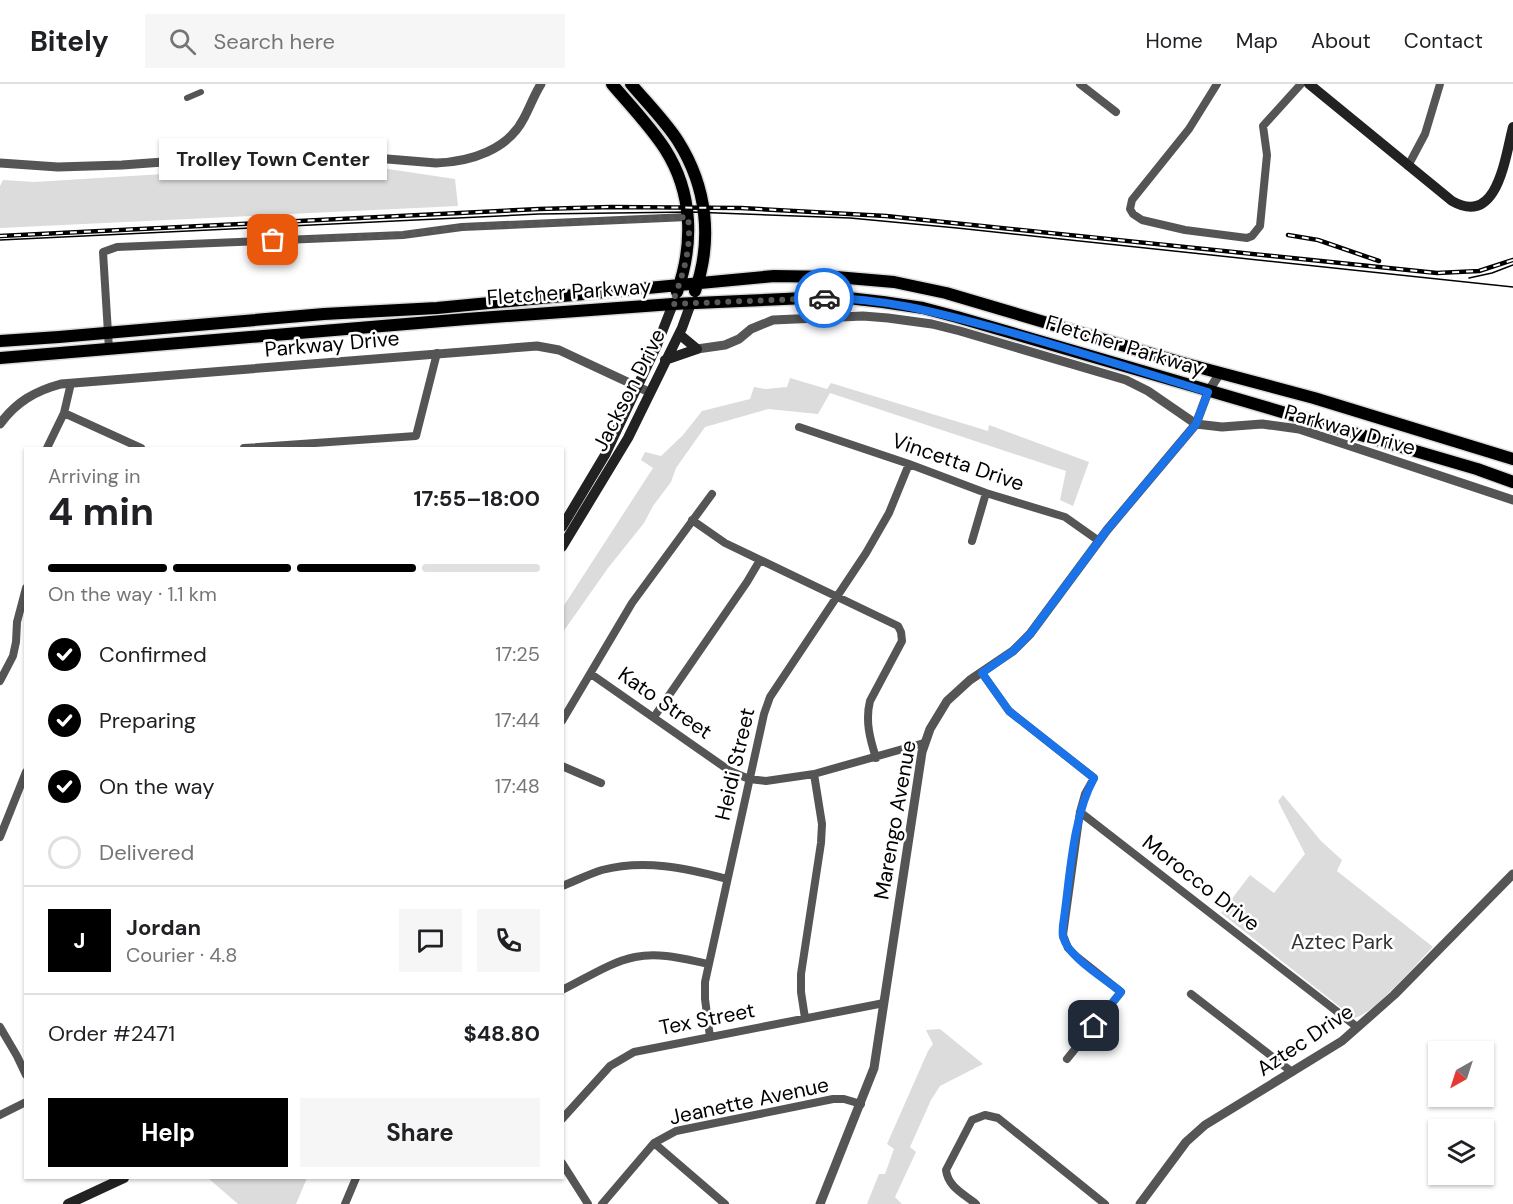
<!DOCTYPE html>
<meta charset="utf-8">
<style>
:root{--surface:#fff;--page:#f6f6f6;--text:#202124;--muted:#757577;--line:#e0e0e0;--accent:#000}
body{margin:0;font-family:"DM Sans",sans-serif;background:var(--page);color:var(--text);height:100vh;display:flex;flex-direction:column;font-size:22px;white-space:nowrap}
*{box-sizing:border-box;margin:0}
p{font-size:20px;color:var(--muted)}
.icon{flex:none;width:33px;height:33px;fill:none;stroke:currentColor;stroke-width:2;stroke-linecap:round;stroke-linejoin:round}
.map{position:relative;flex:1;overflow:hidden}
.drawer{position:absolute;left:24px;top:363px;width:540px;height:732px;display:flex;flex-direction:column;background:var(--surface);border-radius:0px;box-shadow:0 2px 4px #0004}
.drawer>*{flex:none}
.needle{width:39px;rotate:219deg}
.fabs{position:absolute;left:1428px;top:957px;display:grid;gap:12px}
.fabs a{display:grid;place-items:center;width:66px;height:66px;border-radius:0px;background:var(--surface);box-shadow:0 2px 4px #0004;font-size:30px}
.pin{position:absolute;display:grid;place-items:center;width:51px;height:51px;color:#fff;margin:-26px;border-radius:12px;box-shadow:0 3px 9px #0006}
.courier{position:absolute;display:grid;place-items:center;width:60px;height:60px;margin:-30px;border:4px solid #1a73e8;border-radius:50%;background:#fff;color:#222;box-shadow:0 2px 8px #0007}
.bubble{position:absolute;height:42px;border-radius:0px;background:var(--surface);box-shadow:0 2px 4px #0004;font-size:20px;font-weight:700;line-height:42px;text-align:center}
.head em{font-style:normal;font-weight:700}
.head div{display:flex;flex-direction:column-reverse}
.head{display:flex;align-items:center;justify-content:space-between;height:102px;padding:0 24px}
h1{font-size:39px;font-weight:700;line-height:45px}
.bar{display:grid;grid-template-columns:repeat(4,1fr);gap:9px 6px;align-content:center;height:72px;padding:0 24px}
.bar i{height:8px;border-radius:4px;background:var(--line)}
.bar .selected{background:var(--accent)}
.bar p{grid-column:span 4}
.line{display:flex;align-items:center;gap:15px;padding:0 24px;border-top:2px solid var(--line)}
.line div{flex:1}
.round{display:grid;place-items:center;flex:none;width:63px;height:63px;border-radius:0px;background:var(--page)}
ol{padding:0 24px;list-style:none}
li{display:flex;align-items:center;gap:18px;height:66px}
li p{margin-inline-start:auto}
li .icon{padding:6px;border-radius:50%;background:var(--accent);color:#fff;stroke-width:4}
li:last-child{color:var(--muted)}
li i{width:33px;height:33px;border:3px solid var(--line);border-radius:50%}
.button{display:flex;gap:12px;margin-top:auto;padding:12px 24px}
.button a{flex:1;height:69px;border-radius:0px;background:var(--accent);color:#fff;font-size:24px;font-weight:700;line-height:69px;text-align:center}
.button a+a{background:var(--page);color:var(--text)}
header{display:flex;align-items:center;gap:36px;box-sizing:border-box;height:84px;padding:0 30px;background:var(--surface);border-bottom:2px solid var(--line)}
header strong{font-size:28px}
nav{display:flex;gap:33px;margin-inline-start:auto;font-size:21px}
.search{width:420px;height:54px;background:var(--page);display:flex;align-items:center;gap:15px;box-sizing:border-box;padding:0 21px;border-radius:0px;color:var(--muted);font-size:22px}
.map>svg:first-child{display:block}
</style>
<header>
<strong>Bitely</strong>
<div class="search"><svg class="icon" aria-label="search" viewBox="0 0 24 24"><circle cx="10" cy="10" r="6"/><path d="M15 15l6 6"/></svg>Search here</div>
<nav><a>Home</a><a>Map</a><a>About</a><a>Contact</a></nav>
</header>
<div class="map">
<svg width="1513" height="1120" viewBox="0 0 1513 1120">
<rect width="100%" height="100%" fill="#fff"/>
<path fill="#dcdcdc" d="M368,82L455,95L458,122L0,144V102L3,96L34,98L244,85Z
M790,294L827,305L831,299L988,347L989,341L1089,378L1073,422L1060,416L1066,387L830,309L818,330L768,325L705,343L676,384L671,398L653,422L644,439L608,484L563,548V523L653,384L641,376L645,368L661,372L683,351L702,327L750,315L754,303L765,305L787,303Z
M1283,711L1321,757L1342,776L1337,787L1433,863C1417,879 1373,931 1354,934L1221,829L1250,791L1274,809L1305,770L1278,717Z
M940,945L983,980L940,1002L931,1016L910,1063L916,1068L895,1113L902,1120H867L879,1090H885L894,1065L887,1060L928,967L933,960L926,946Z
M208,1094H307L296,1120H238Z"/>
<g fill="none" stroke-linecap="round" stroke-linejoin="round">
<defs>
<path id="primary" d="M612,0C629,20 651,43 665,65C693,109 694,160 677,208
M631,0C647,19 665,37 678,57C707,103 713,156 695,207
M0,257L59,253L324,230L437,224L774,192L836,193L894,198L946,209L1179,278L1314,314L1513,375
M0,274L466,235L673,220L806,214H848L883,218L923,224L957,233L1477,385L1513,398"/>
</defs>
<use href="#primary" stroke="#dbdbdb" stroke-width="15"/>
<path stroke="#555" stroke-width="6" d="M187,14L201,8"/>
<path stroke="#555" stroke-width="8" d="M1080,0L1116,28
M1217,0L1189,45L1132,116L1130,125L1133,130L1142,136L1185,146L1247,154L1252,152L1260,142L1267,71L1263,42L1301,0
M1408,82L1425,50L1440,0
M109,265L103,168L117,163L403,151L462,143L688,133
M64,329L141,364
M799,343L909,380L986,409L1065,433L1099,457
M47,364L64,329L71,299
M244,364L416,352L437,269
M692,436L725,459L898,542L901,548L902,557L870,617C865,637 870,655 876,674
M972,457L986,409
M982,589L1009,627L1094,694L1085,710L1080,728L1063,851L1068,864L1077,873L1121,908L1067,975
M591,590L730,687L749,695L766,697L814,690L924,659
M0,597L13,572L16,558L17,538L26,504
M654,633L747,498L760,476
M562,637L632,519L712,410
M562,682L601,699
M1080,728L1357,943
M0,753L26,688
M562,802C575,797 589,790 602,786C644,775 686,784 727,795
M562,906C585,895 610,878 635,873C660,868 684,875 709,880
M1191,910L1292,988
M805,934L801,908V890L821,759L822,740L814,690
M0,943L17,972L26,991
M710,953L705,915V898L764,630L770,613L866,469L889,429L909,380
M0,1031L26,1018
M562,1035L610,982L634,968L884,919
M654,1059L725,1120
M562,1079L588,1120
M345,1120L356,1094
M602,1120L654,1059L676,1047L833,1015H844L861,1020
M976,1120C964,1110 948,1103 946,1086L972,1036L985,1031L998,1034L1105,1120"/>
<path stroke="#555" stroke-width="9" d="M0,79L58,83L122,81L302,68L436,79C470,78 508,66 524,34C530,23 534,11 541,0
M697,265L725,261L739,255L751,245L773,236L863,232L888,234L932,240L960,247L1126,296L1148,307L1196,340L1222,343L1262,340L1299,345L1513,416
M0,340C16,318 35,307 61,300L537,262L559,266L649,308
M820,1120L874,984L922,668L930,645L947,617L970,596L1013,567L1030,550L1107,446L1196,340L1208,308L1220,289
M1140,1120L1186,1058L1205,1041L1342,957L1394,911L1513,790"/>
<path stroke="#222" stroke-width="10" d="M1309,0L1452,117C1498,143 1505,73 1513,43
M679,250L697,265
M665,276L697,265
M562,443L605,371L657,261L673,220
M562,463L628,354L682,244L691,219
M68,1120L124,1094"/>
<use href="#primary" stroke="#000" stroke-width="12"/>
<path stroke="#000" stroke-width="1.5" d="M0,156L539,130L691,128L850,134L957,144L1513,203
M1469,194L1492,189L1513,181"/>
<defs>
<path id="rail" d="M1288,151L1318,156L1379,177
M0,152L539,125L611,123L741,124L886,132L1437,189L1479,187L1513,176"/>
</defs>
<use href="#rail" stroke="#000" stroke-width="4.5"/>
<use href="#rail" stroke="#fff" stroke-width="2" stroke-dasharray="7" stroke-linecap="butt"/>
</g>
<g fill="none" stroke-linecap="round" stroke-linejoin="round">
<path stroke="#595959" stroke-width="6" stroke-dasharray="0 10.8" d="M273,156L403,151L462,143L688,133C692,164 683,191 672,220L824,214"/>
<path stroke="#1a73e8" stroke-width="8" d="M824,214C887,214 942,230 1002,246C1071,265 1139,287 1208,308L1196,340L1107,446L1030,550L1013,567L982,589L1009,627L1094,694C1073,732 1070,791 1064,834C1063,840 1062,847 1063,853C1069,874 1104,894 1121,908L1094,942"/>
</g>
<g text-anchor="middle" stroke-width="5" stroke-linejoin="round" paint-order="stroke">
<g font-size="21" fill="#000" stroke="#fff">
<text transform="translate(569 208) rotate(-4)" y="7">Fletcher Parkway</text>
<text transform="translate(332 260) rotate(-5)" y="7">Parkway Drive</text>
<text transform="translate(1125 262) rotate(17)" y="7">Fletcher Parkway</text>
<text transform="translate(629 306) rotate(-63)" y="7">Jackson Drive</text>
<text transform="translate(1350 346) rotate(16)" y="7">Parkway Drive</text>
<text transform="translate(958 378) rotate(19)" y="7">Vincetta Drive</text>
<text transform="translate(665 619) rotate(35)" y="7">Kato Street</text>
<text transform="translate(735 680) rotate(-77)" y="7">Heidi Street</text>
<text transform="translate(895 736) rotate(-80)" y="7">Marengo Avenue</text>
<text transform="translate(1201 799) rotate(38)" y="7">Morocco Drive</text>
<text transform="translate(707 935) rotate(-11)" y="7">Tex Street</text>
<text transform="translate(1305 956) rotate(-34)" y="7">Aztec Drive</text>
<text transform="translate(749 1017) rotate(-12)" y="7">Jeanette Avenue</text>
</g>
<g font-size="21" fill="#333" stroke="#fff">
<text x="1342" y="865">Aztec Park</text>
</g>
</g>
</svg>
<div class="fabs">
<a><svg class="needle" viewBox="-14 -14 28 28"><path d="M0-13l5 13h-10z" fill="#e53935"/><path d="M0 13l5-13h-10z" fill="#757577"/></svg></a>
<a><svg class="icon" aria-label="layers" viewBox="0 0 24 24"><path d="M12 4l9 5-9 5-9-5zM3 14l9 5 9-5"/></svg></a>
</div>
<div class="pin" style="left:273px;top:156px;background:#ea580c"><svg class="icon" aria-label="bag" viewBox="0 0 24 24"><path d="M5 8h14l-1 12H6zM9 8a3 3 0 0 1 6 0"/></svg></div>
<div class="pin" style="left:1094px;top:942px;background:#1f2937"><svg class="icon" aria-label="home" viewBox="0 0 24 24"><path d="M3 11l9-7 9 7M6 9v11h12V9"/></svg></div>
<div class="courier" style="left:824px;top:214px"><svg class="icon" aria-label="car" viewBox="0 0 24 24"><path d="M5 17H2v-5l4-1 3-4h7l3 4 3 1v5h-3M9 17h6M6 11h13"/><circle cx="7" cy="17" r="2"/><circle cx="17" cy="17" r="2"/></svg></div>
<div class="bubble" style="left:159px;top:54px;width:228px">Trolley Town Center</div>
<section class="drawer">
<div class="head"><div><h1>4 min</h1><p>Arriving in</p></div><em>17:55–18:00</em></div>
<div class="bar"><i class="selected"></i><i class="selected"></i><i class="selected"></i><i></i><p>On the way · 1.1 km</p></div>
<ol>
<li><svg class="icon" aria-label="check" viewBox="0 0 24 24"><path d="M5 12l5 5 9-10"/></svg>Confirmed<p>17:25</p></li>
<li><svg class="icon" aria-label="check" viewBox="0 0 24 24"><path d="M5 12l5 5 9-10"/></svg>Preparing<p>17:44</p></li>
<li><svg class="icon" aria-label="check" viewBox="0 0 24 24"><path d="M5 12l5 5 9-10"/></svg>On the way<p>17:48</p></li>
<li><i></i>Delivered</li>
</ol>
<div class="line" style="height:108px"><b class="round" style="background:var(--accent);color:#fff">J</b><div><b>Jordan</b><p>Courier · 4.8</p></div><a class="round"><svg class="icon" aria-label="chat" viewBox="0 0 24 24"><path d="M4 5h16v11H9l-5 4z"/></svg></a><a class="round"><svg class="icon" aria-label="phone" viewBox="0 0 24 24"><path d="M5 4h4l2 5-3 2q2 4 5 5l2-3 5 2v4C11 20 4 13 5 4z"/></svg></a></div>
<div class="line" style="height:78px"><div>Order #2471</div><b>$48.80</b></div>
<div class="button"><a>Help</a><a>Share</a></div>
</section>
</div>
